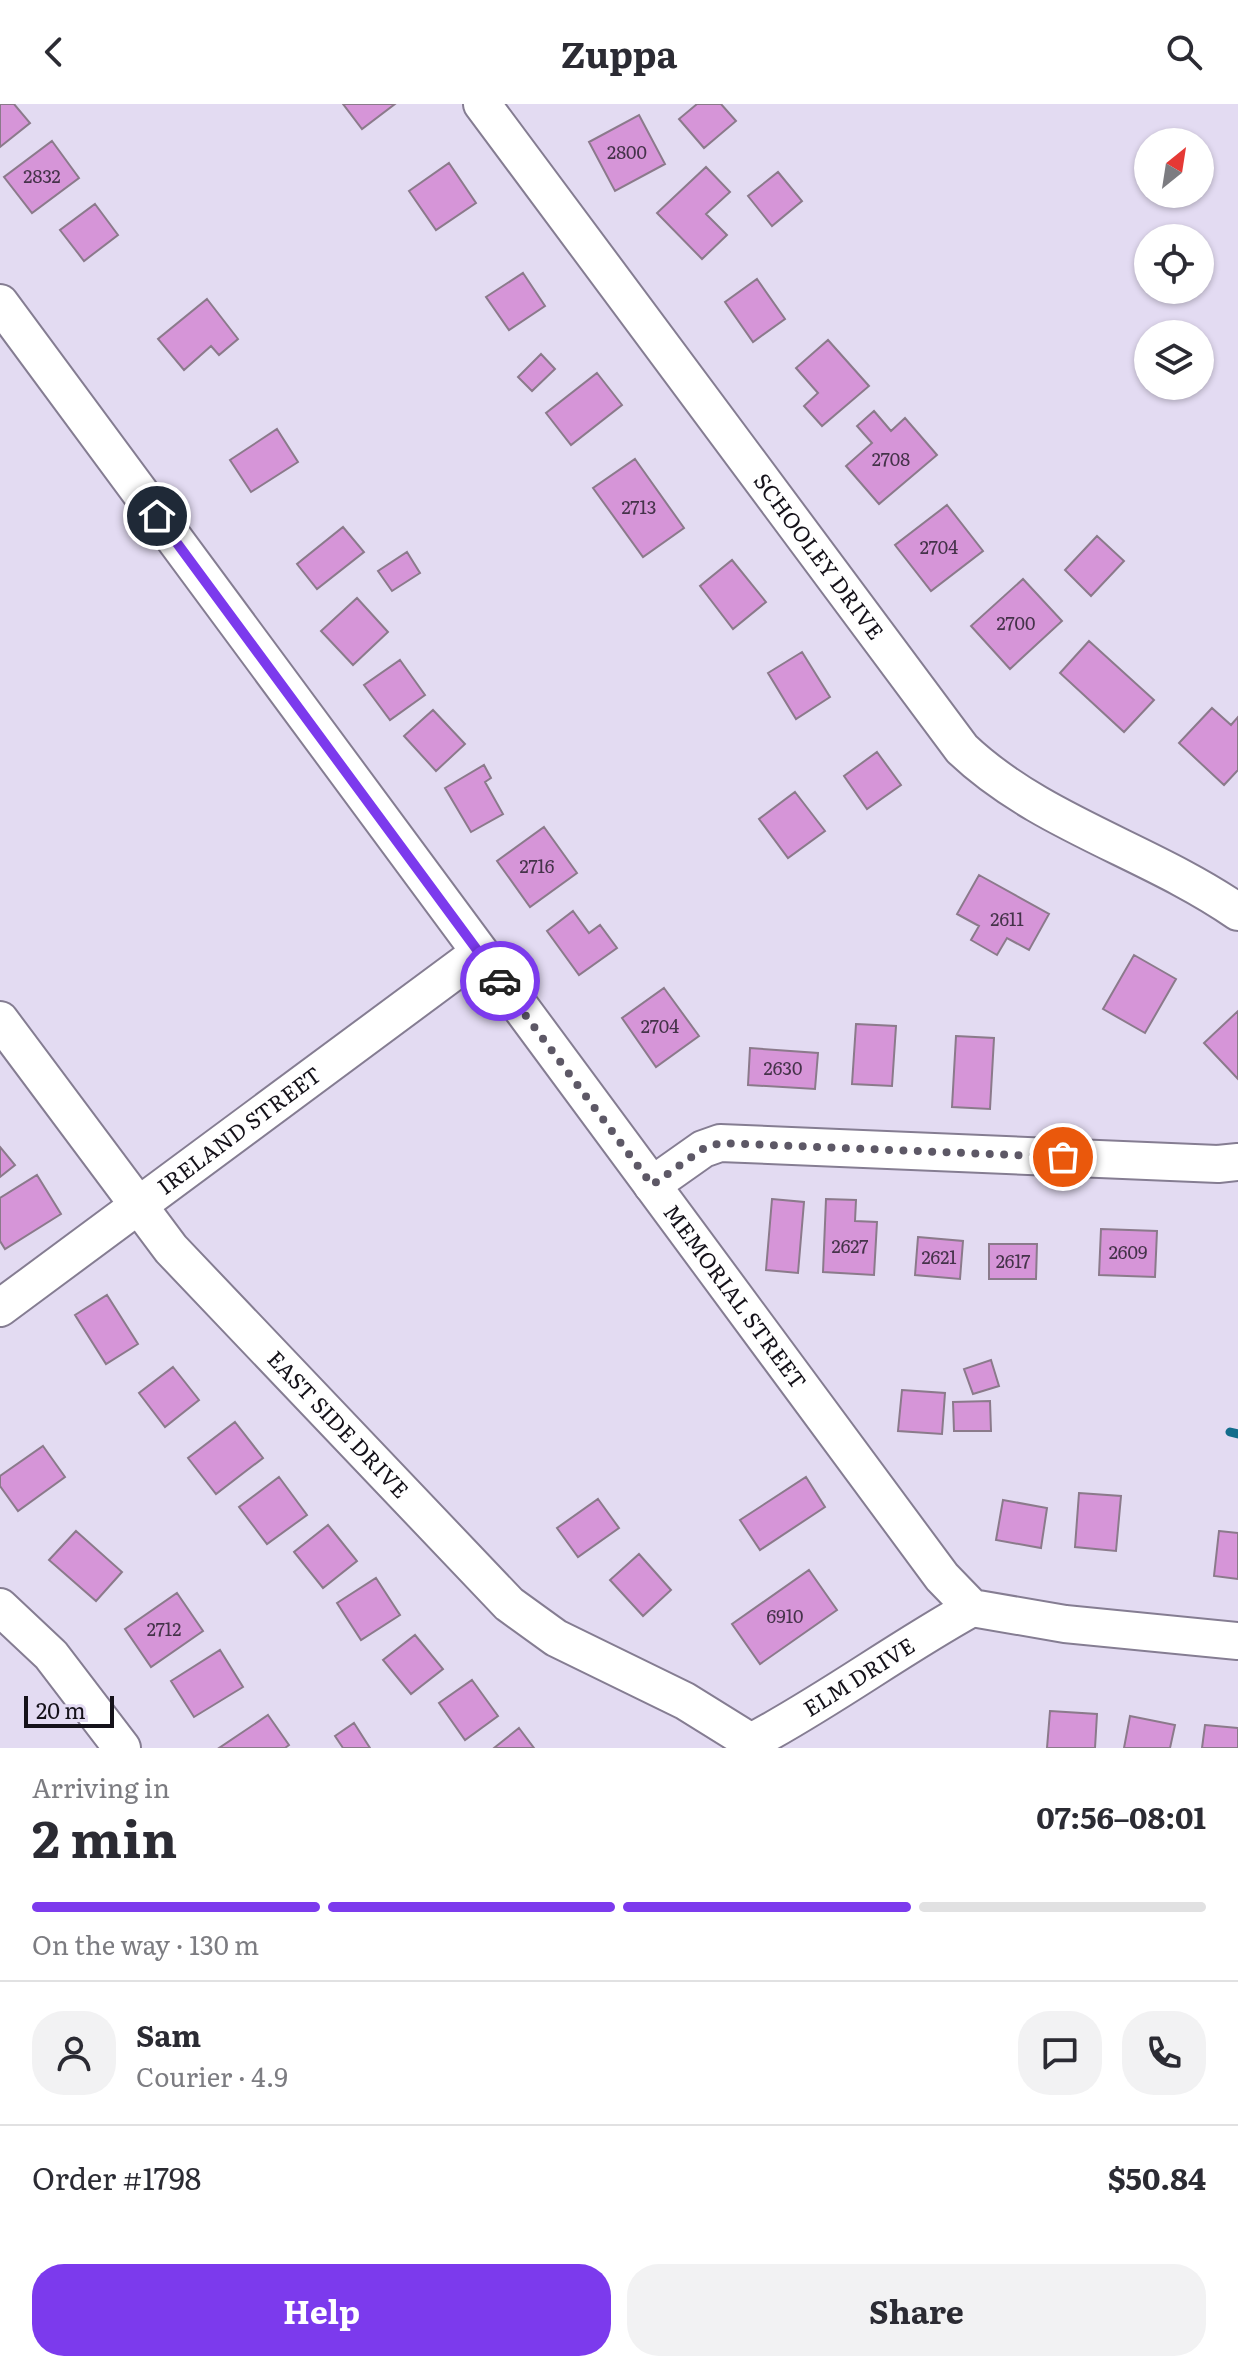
<!DOCTYPE html>
<meta charset="utf-8">
<style>
:root{--surface:#fff;--page:#f2f2f3;--text:#2b2b33;--muted:#7c7c81;--line:#e1e1e2;--accent:#7c3aed}
body{margin:0;font-family:Literata,serif;background:var(--page);color:var(--text);height:100vh;display:flex;flex-direction:column;font-size:30px;white-space:nowrap}
*{box-sizing:border-box;margin:0}
p{font-size:26px;color:var(--muted)}
.icon{flex:none;width:44px;height:44px;fill:none;stroke:currentColor;stroke-width:2;stroke-linecap:round;stroke-linejoin:round}
.map{position:relative;height:1644px;overflow:hidden}
.sheet{display:flex;flex-direction:column;background:var(--surface);flex:1}
.sheet>*{flex:none}
.needle{width:52px;rotate:30deg}
.controls{position:absolute;left:1134px;top:24px;display:grid;gap:16px}
.controls a{display:grid;place-items:center;width:80px;height:80px;border-radius:50%;background:var(--surface);box-shadow:0 2px 6px #0004;font-size:40px}
.scale{position:absolute;left:24px;bottom:20px;width:90px;box-sizing:border-box;padding-left:8px;border:4px solid #15121a;border-top:0;font-size:22px;line-height:28px;white-space:nowrap;color:#15121a;-webkit-text-stroke:6px #e3dbf2;paint-order:stroke}
.pin{position:absolute;display:grid;place-items:center;width:68px;height:68px;color:#fff;margin:-34px;border:4px solid #fff;border-radius:50%;box-shadow:0 2px 8px #0007}
.courier{position:absolute;display:grid;place-items:center;width:80px;height:80px;margin:-40px;border:6px solid #7c3aed;border-radius:50%;background:#fff;color:#222;box-shadow:0 2px 10px #0007}
.overview em{font-style:normal;font-weight:700}
.overview div{display:flex;flex-direction:column-reverse}
.overview{display:flex;align-items:center;justify-content:space-between;height:136px;padding:0 32px}
h1{font-size:52px;font-weight:700;line-height:60px}
.bar{display:grid;grid-template-columns:repeat(4,1fr);gap:12px 8px;align-content:center;height:96px;padding:0 32px}
.bar i{height:10px;border-radius:6px;background:var(--line)}
.bar .on{background:var(--accent)}
.bar p{grid-column:span 4}
.line{display:flex;align-items:center;gap:20px;padding:0 32px;border-top:2px solid var(--line)}
.line div{flex:1}
.round{display:grid;place-items:center;flex:none;width:84px;height:84px;border-radius:32px;background:var(--page)}
.primary-button{display:flex;gap:16px;margin-top:auto;padding:16px 32px}
.primary-button a{flex:1;height:92px;border-radius:32px;background:var(--accent);color:#fff;font-size:32px;font-weight:700;line-height:92px;text-align:center}
.primary-button a+a{background:var(--page);color:var(--text)}
header{display:flex;justify-content:space-between;align-items:center;height:104px;padding:0 32px;background:var(--surface);font-size:36px;font-weight:700}
.map>svg:first-child{display:block}
</style>
<header><svg class="icon" aria-label="back" viewBox="0 0 24 24"><path d="M15 5l-7 7 7 7"/></svg>Zuppa<svg class="icon" aria-label="search" viewBox="0 0 24 24"><circle cx="10" cy="10" r="6"/><path d="M15 15l6 6"/></svg></header>
<div class="map">
<svg width="1238" height="1644" viewBox="0 0 1238 1644">
<rect width="100%" height="100%" fill="#e3dbf2"/>
<g fill="none" stroke-linecap="round" stroke-linejoin="round">
<path stroke="#136d8c" stroke-width="9" d="M1230,1328L1238,1330"/>
</g>
<path fill="#d695d8" stroke="#8b7a8b" stroke-width="2" d="M0,0H14L30,19L0,43Z
M343,0H395L362,25Z
M697,0H721L736,17L704,44L679,15Z
M639,11L665,60L615,87L589,38Z
M52,37L79,74L32,109L4,73Z
M449,59L476,99L436,126L409,87Z
M706,63L730,88L706,110L727,131L702,155L657,109Z
M778,68L802,97L772,122L748,92Z
M95,100L118,131L84,157L60,126Z
M523,169L545,202L509,226L486,193Z
M757,175L785,215L753,238L725,198Z
M207,195L238,235L219,251L211,242L184,266L158,235Z
M828,236L869,282L822,322L804,302L818,289L796,264Z
M541,250L555,265L532,287L518,273Z
M597,269L622,301L571,341L546,309Z
M874,307L891,327L905,314L937,351L879,400L846,362L872,339L857,322Z
M277,325L298,358L251,388L230,356Z
M635,355L684,424L643,453L593,384Z
M947,401L983,447L931,487L895,441Z
M343,423L364,448L317,485L297,460Z
M1097,432L1124,457L1091,492L1065,466Z
M407,448L420,469L392,487L378,467Z
M732,456L766,498L733,525L700,482Z
M1023,475L1062,517L1010,565L971,522Z
M357,494L388,528L353,561L321,527Z
M1089,537L1154,596L1124,628L1060,569Z
M802,548L830,593L796,615L768,569Z
M400,556L425,591L390,616L364,581Z
M1212,604L1231,621L1238,613V666L1224,681L1179,639Z
M433,606L465,640L436,667L404,632Z
M877,648L901,681L867,705L844,672Z
M484,661L491,674L485,678L503,710L471,728L445,684Z
M795,688L825,727L788,754L759,715Z
M544,723L577,769L530,803L497,757Z
M979,771L1049,810L1029,846L1007,834L997,851L971,836L979,822L957,810Z
M573,807L589,829L600,821L617,844L579,871L547,827Z
M1134,851L1176,875L1145,929L1103,905Z
M664,884L699,932L656,963L622,914Z
M1238,907V975L1204,939Z
M856,920L896,922L892,982L852,980Z
M956,932L994,934L990,1005L952,1003Z
M750,944L818,949L815,985L748,981Z
M0,1043L15,1061L0,1073Z
M37,1071L61,1110L5,1145L0,1137V1094Z
M772,1095L804,1098L798,1169L766,1166Z
M826,1095L856,1096L855,1117L877,1118L874,1171L823,1168Z
M1101,1125L1157,1127L1155,1173L1099,1171Z
M918,1133L963,1137L960,1175L915,1171Z
M989,1140H1037L1036,1175H989Z
M107,1191L138,1240L106,1260L75,1211Z
M991,1256L999,1282L973,1290L964,1265Z
M173,1263L199,1296L165,1323L139,1289Z
M902,1286L945,1289L942,1330L898,1327Z
M990,1297L991,1327H954L953,1298Z
M235,1318L263,1354L216,1390L188,1354Z
M43,1342L65,1373L18,1407L0,1382V1372Z
M279,1373L307,1411L267,1440L239,1403Z
M806,1373L825,1403L760,1446L740,1416Z
M1079,1389L1121,1392L1116,1447L1075,1443Z
M598,1395L619,1424L578,1453L557,1424Z
M1003,1396L1047,1404L1041,1444L996,1436Z
M328,1421L357,1457L323,1484L294,1448Z
M76,1427L122,1468L96,1497L49,1456Z
M1219,1427L1238,1429V1475L1214,1472Z
M639,1450L671,1486L643,1512L610,1476Z
M809,1466L837,1506L760,1560L732,1520Z
M376,1474L400,1511L361,1536L337,1499Z
M177,1489L203,1527L151,1563L125,1525Z
M415,1531L443,1565L411,1590L383,1556Z
M220,1546L243,1583L194,1613L171,1577Z
M472,1576L498,1612L465,1636L439,1599Z
M1050,1607L1097,1610L1095,1644H1047Z
M268,1611L289,1641L285,1644H219Z
M1130,1612L1175,1621L1170,1644H1124Z
M354,1619L370,1644H343L335,1632Z
M1205,1621L1238,1624V1644H1202Z
M519,1624L534,1644H494Z"/>
<g fill="none" stroke-linecap="round" stroke-linejoin="round">
<defs>
<g id="minor">
<path id="s1" d="M482,0L962,645C1040,719 1150,747 1238,808"/>
<path id="s2" d="M0,199L942,1473L972,1504L1065,1520L1238,1537"/>
<path id="s3" d="M0,916L171,1145L509,1500L556,1534L685,1597L751,1638"/>
<path d="M652,1081L703,1045L720,1039L1218,1060L1238,1058"/>
<path id="s4" d="M0,1204L479,849"/>
<path d="M0,1503L51,1551L122,1644"/>
<path id="s5" d="M751,1638C827,1598 896,1546 972,1504"/>
</g>
</defs>
<use href="#minor" stroke="#857d92" stroke-width="40"/>
<use href="#minor" stroke="#fff" stroke-width="36"/>
</g>
<g fill="none" stroke-linecap="round" stroke-linejoin="round">
<path stroke="#5d5866" stroke-width="8" stroke-dasharray="0 14.4" d="M500,877L652,1081L703,1045L720,1039L1063,1053"/>
<path stroke="#7c3aed" stroke-width="10" d="M157,412L500,877"/>
</g>
<g text-anchor="middle" stroke-width="8" stroke-linejoin="round" paint-order="stroke">
<g font-size="18" fill="#45334a">
<text x="627" y="55">2800</text>
<text x="42" y="79">2832</text>
<text x="891" y="362">2708</text>
<text x="639" y="410">2713</text>
<text x="939" y="450">2704</text>
<text x="1016" y="526">2700</text>
<text x="537" y="769">2716</text>
<text x="1007" y="822">2611</text>
<text x="660" y="929">2704</text>
<text x="783" y="971">2630</text>
<text x="850" y="1149">2627</text>
<text x="1128" y="1155">2609</text>
<text x="939" y="1160">2621</text>
<text x="1013" y="1164">2617</text>
<text x="785" y="1519">6910</text>
<text x="164" y="1532">2712</text>
</g>
<g font-size="22" fill="#15121a" stroke="#e3dbf2">
<text dy="8" stroke="none"><textPath href="#s1" startOffset="564">SCHOOLEY DRIVE</textPath></text>
<text dy="8" stroke="none"><textPath href="#s4" startOffset="298">IRELAND STREET</textPath></text>
<text dy="8" stroke="none"><textPath href="#s2" startOffset="1236">MEMORIAL STREET</textPath></text>
<text dy="8" stroke="none"><textPath href="#s3" startOffset="528">EAST SIDE DRIVE</textPath></text>
<text dy="8" stroke="none"><textPath href="#s5" startOffset="126">ELM DRIVE</textPath></text>
</g>
</g>
</svg>
<div class="controls">
<a><svg class="needle" viewBox="-14 -14 28 28"><path d="M0-13l5 13h-10z" fill="#e53935"/><path d="M0 13l5-13h-10z" fill="#7c7c81"/></svg></a>
<a><svg class="icon" aria-label="locate" viewBox="0 0 24 24"><circle cx="12" cy="12" r="6"/><path d="M12 2v4M12 18v4M2 12h4M18 12h4"/></svg></a>
<a><svg class="icon" aria-label="layers" viewBox="0 0 24 24"><path d="M12 4l9 5-9 5-9-5zM3 14l9 5 9-5"/></svg></a>
</div>
<div class="scale">20 m</div>
<div class="pin" style="left:1063px;top:1053px;background:#ea580c"><svg class="icon" aria-label="bag" viewBox="0 0 24 24"><path d="M5 8h14l-1 12H6zM9 8a3 3 0 0 1 6 0"/></svg></div>
<div class="pin" style="left:157px;top:412px;background:#1f2937"><svg class="icon" aria-label="home" viewBox="0 0 24 24"><path d="M3 11l9-7 9 7M6 9v11h12V9"/></svg></div>
<div class="courier" style="left:500px;top:877px"><svg class="icon" aria-label="car" viewBox="0 0 24 24"><path d="M5 17H2v-5l4-1 3-4h7l3 4 3 1v5h-3M9 17h6M6 11h13"/><circle cx="7" cy="17" r="2"/><circle cx="17" cy="17" r="2"/></svg></div>
</div>
<section class="sheet">
<div class="overview"><div><h1>2 min</h1><p>Arriving in</p></div><em>07:56–08:01</em></div>
<div class="bar"><i class="on"></i><i class="on"></i><i class="on"></i><i></i><p>On the way · 130 m</p></div>
<div class="line" style="height:144px"><a class="round"><svg class="icon" aria-label="person" viewBox="0 0 24 24"><circle cx="12" cy="8" r="4"/><path d="M4 21q1-7 8-7t8 7"/></svg></a><div><b>Sam</b><p>Courier · 4.9</p></div><a class="round"><svg class="icon" aria-label="chat" viewBox="0 0 24 24"><path d="M4 5h16v11H9l-5 4z"/></svg></a><a class="round"><svg class="icon" aria-label="phone" viewBox="0 0 24 24"><path d="M5 4h4l2 5-3 2q2 4 5 5l2-3 5 2v4C11 20 4 13 5 4z"/></svg></a></div>
<div class="line" style="height:104px"><div>Order #1798</div><b>$50.84</b></div>
<div class="primary-button"><a>Help</a><a>Share</a></div>
</section>
